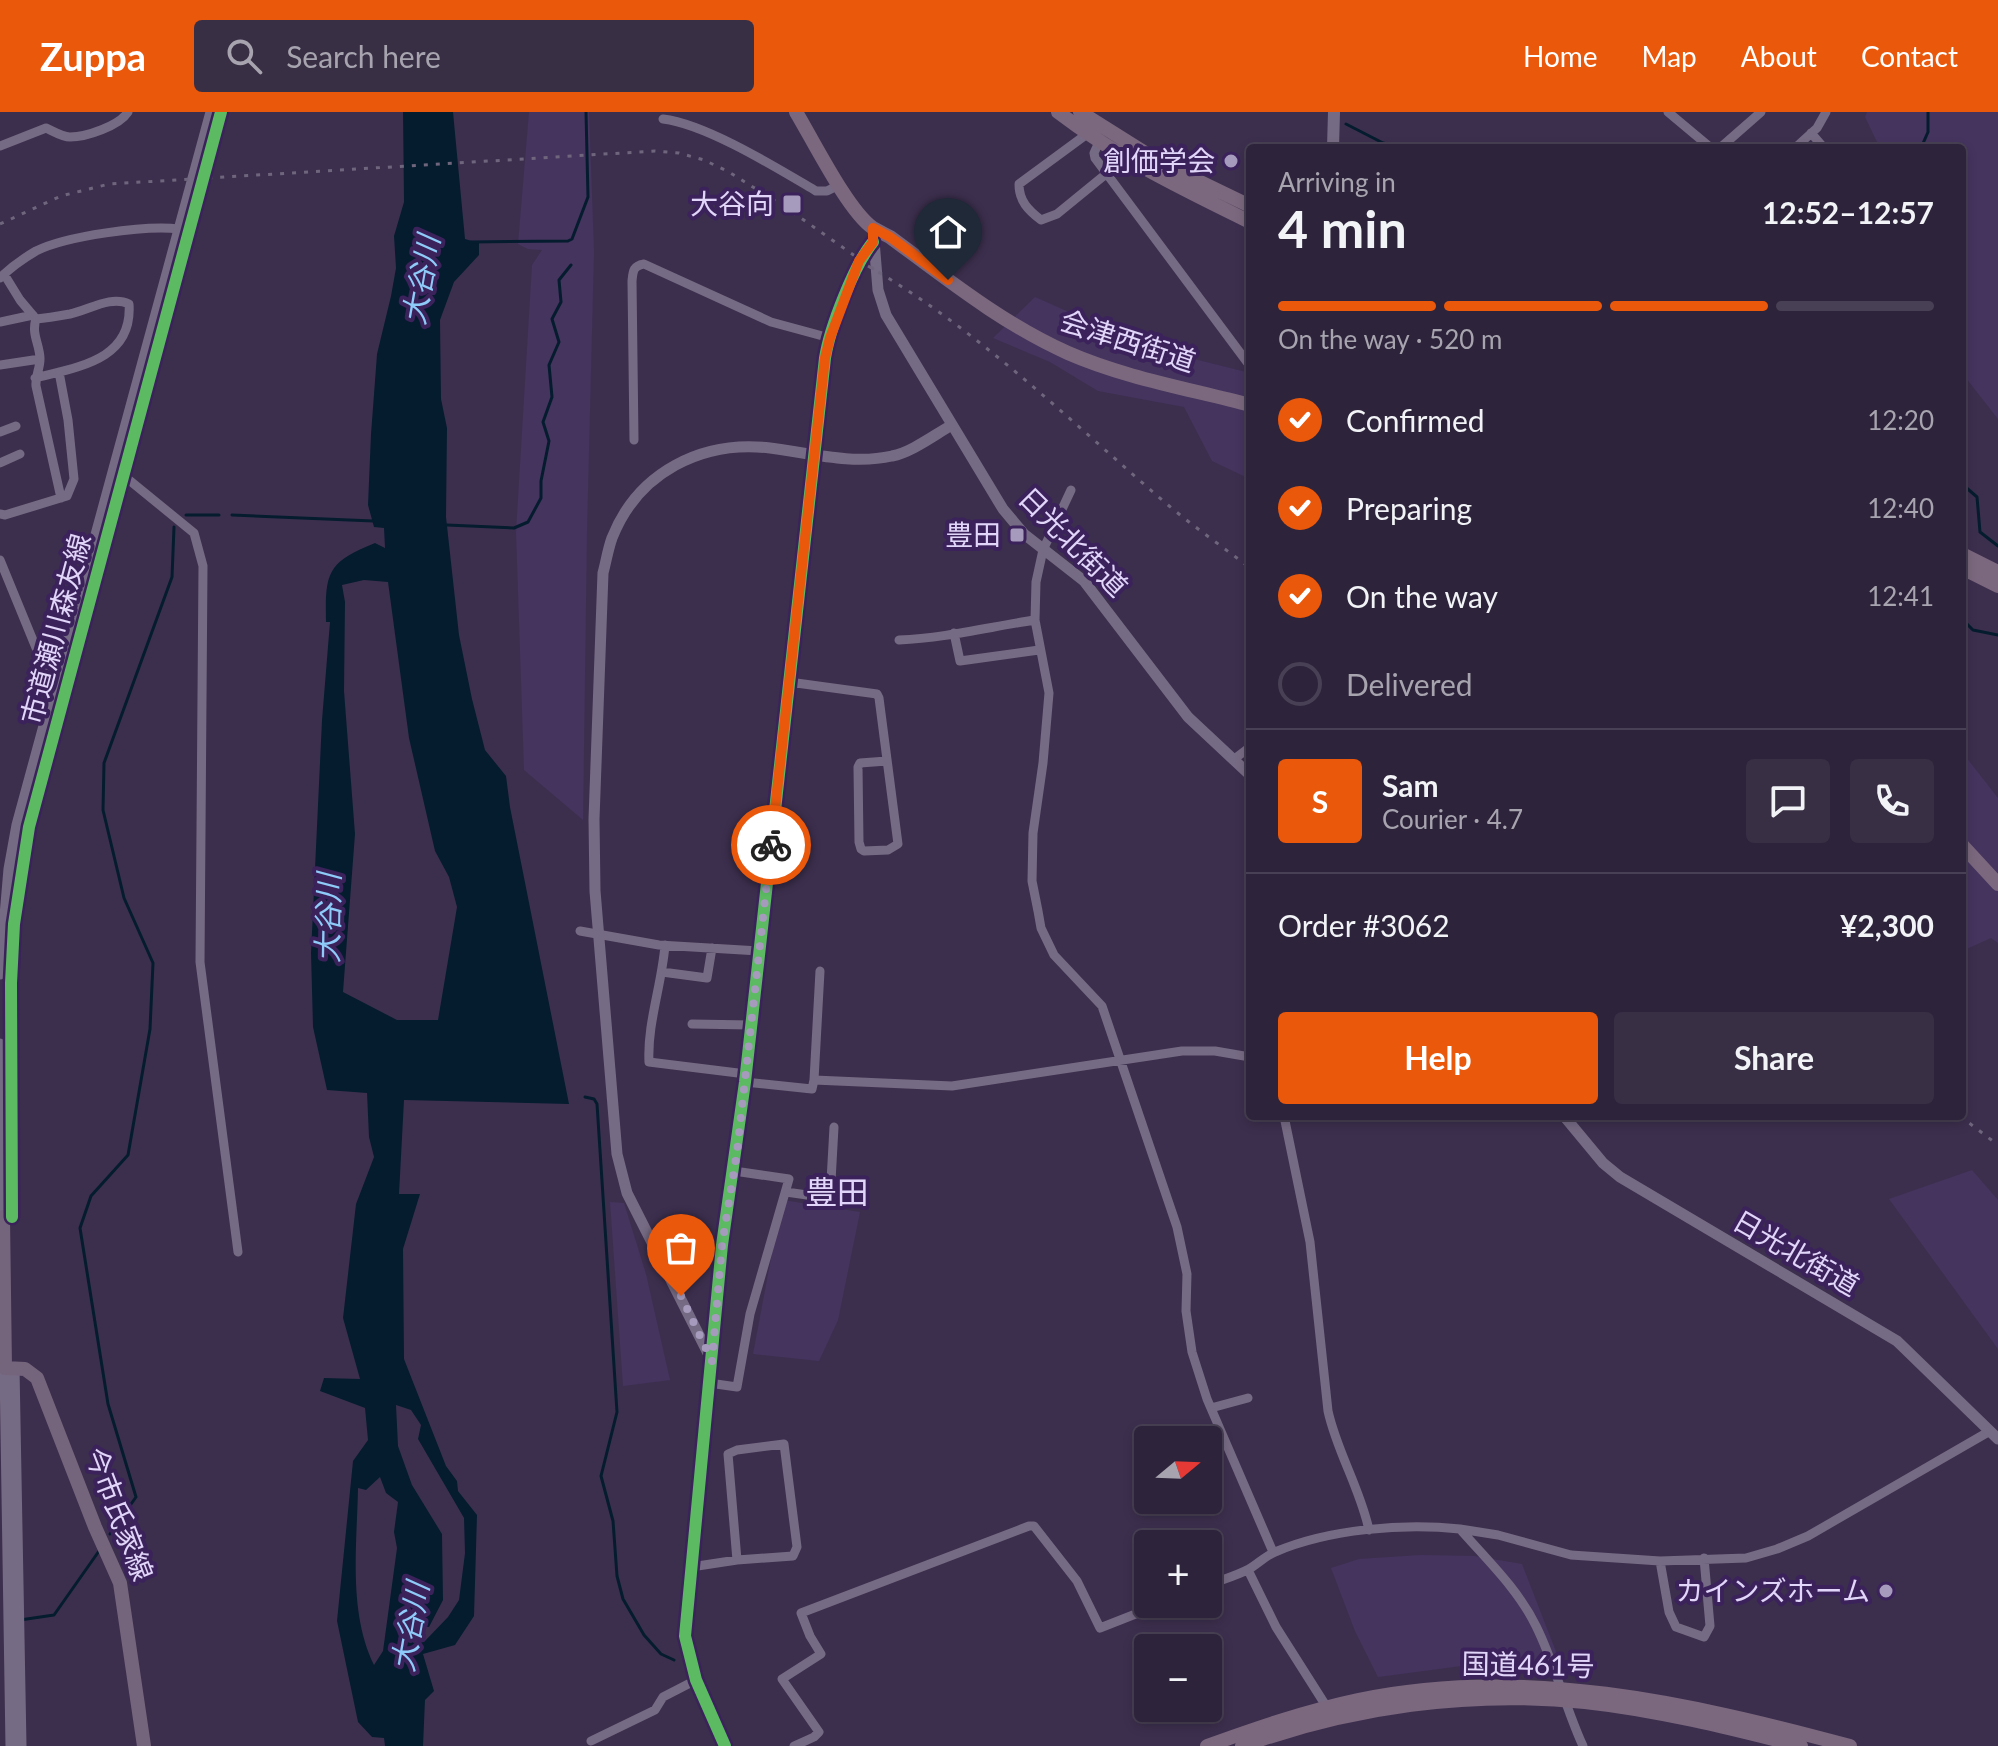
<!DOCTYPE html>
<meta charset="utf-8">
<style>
:root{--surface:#2d233a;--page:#392f45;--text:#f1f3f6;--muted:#a7a4af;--line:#484054;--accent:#ea580c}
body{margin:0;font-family:Lato,"Noto Sans JP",sans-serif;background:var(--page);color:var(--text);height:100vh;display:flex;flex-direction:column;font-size:30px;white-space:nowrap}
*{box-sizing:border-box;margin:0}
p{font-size:26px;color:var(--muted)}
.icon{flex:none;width:44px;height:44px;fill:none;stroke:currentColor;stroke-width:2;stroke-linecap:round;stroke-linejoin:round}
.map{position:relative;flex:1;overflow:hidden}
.details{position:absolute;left:1246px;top:32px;width:720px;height:976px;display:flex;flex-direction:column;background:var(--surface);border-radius:8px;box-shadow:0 4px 12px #0003,0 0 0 2px var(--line)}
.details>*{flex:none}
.needle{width:52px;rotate:71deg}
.fabs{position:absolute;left:1134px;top:1314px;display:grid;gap:16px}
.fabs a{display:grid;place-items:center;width:88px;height:88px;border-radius:8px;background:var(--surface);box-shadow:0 4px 12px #0003,0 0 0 2px var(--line);font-size:40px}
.pin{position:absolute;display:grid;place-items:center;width:68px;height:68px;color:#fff;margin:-82px -34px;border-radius:50% 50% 50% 0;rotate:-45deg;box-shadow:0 0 8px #0007}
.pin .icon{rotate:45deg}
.courier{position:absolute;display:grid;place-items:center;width:80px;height:80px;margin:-40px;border:6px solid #ea580c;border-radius:50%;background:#fff;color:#222;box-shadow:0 2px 10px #0007}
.summary em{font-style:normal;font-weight:700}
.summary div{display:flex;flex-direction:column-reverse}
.summary{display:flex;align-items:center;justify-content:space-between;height:136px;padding:0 32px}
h1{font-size:52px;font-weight:700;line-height:60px}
.bar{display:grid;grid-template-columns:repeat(4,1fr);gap:12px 8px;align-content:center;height:96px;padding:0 32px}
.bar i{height:10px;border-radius:6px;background:var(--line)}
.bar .active{background:var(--accent)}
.bar p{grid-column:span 4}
.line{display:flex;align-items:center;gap:20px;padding:0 32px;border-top:2px solid var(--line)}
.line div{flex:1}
.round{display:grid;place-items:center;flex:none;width:84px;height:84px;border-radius:8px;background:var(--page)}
ol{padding:0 32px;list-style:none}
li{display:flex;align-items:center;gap:24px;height:88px}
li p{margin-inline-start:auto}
li .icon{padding:8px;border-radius:50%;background:var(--accent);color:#fff;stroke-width:4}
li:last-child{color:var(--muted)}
li i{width:44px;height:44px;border:4px solid var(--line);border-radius:50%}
.cta{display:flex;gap:16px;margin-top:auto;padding:16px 32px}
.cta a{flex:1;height:92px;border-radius:8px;background:var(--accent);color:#fff;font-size:32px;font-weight:700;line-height:92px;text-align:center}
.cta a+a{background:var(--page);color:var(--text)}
header{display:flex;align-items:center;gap:48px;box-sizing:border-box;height:112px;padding:0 40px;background:var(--accent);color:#fff}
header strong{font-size:38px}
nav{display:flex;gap:44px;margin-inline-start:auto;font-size:28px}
.search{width:560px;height:72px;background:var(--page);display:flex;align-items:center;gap:20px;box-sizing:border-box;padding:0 28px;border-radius:8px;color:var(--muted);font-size:30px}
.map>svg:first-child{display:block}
</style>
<header>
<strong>Zuppa</strong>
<div class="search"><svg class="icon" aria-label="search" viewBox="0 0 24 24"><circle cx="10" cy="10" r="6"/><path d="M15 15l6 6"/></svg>Search here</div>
<nav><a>Home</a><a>Map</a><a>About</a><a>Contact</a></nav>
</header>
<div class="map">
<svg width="1998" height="1634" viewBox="0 0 1998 1634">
<rect width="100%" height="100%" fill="#3c2f4e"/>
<path fill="#45345e" d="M529,0H589L594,139L587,418L583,708L524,658L516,420L532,153L542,138L528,137L518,132Z
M1867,0H1998V307L1962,261V36H1880L1865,5Z
M1035,185L1150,236L1250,261V367L1212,349L1184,295L1098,279L1050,250L993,226Z
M1962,640L1998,686V831L1991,826L1962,839Z
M1972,1058L1998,1088V1237L1889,1087Z
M782,1088L860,1100L838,1208L819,1249L753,1242Z
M610,1090L624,1091L646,1162L670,1268L623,1274Z
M1420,1443L1474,1444L1522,1452L1560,1550L1484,1551L1378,1565L1355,1519L1331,1456L1359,1447Z"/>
<path fill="#051c2f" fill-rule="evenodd" d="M403,0H453L465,127L479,131V143L454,170L440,208L441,287L447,316L446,405L459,523L472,587L485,638L506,664L510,695L569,992L404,988L399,1082H420L403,1137L404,1247L446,1354L457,1369L458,1379L477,1403L474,1504L455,1533L423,1542L434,1579L425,1588L423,1634H385L384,1626L372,1625L358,1610L337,1509L353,1349L368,1328L365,1296L320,1279L324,1266L360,1267L343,1206L356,1092L374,1045L369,1025L367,981L327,978L313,915L311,841L322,608L330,510H326C325,461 327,450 375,431L385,436L384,416L374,415L368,393L371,322L377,242L391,184L396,156L394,124L404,90ZM364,468L388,470L409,626L435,739L449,765L457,795L438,908H397L343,880L355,722L344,579L345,490L342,473ZM396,1293L411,1298L421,1313L418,1327L464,1406L465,1441L459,1488L448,1505L424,1530L413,1531L422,1514L429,1515L443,1488L442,1422L412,1373L398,1334ZM380,1365L386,1381L398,1390L394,1420L397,1436L383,1539L374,1553C348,1500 357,1433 358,1376L366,1378Z"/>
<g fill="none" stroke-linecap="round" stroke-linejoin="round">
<path stroke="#051c2f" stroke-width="3" d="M1346,12L1383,31L1404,36
M1921,36L1928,20V0
M471,130L568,129L572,127L588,85L586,0
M1962,372L1977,385L1980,420L1998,434
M186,403H219
M232,403L373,409
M447,413L514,416L528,410L541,386V369L549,329L543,310L552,285L549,253L559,230L552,207L561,190L559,168L571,153
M1962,507L1973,518L1998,523
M585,985L594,987L597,992L617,1300L601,1364L613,1409L617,1464L623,1487L644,1523L661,1542L674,1548
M110,1422L136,1385L108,1292L80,1116L91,1084L128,1043L150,917L153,851L124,786L103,698L104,651L172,465L174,415
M20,1508L54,1503L99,1439"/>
<path stroke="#766b84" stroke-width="9" d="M1668,0L1711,36
M663,7C706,12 777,56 816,79H827L839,73
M1811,21L1824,36
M1087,22L1019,72C1019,89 1028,98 1041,108L1057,102L1106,62
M1099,30L1094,41L1095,46L1250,254
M0,34L46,16C53,19 62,25 70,25C86,25 119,14 128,0
M1720,36L1761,0
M1795,36L1817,16L1826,0
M4,162L20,188L36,207C48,206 59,204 70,202C89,198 111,183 129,192C133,248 78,255 35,266
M0,166C10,156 24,146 36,139C66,124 145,113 179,117
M36,207C31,222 40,233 40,247C40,257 35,264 36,274L61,386
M0,210L33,203
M0,253L40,247
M0,320L16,314
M634,328L632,169C633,159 633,154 644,152L771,210L830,226
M0,351L20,342
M118,359L194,421L203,454L200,850L238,1140
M1071,378L1043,438L1036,470L1035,508L1049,581L1043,651L1033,721L1032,769L1038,799L1041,816L1054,843L1102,894L1177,1115L1187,1162L1186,1199L1192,1240L1207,1287L1273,1440
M0,402L5,403L67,384L74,367L68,308L59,260
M0,448L48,565L61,568
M954,521L960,549L1039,538
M899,528C945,526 989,515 1035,508
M789,570L877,582L879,586L898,732L888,738L864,739L861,737L859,730L858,655L860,651L887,649
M1233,648L1250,635
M580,819L659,833L759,839
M665,833C662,872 647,912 649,950L746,962
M662,860L707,866L712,836
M692,912L751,913
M814,968L820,859
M745,970L812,977L814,968L952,974L1182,939H1215L1250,945
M1284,1004L1310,1130L1328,1299C1337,1340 1360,1376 1369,1418
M735,1052L825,246C830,215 854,153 873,130
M786,1080L821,1085L831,1069L834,1015
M709,1271L737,1275L750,1202L789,1067L734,1059
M1211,1296L1248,1286
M1460,1417L1498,1423L1571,1443L1660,1449L1746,1446L1777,1437L1808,1424L1990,1319
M1660,1449L1669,1500L1676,1515L1704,1525L1710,1514L1704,1446
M691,1455L737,1448L793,1444L797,1435L784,1332L737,1338L728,1342L737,1448
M1248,1458L1276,1515L1328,1597
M1208,1473C1221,1468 1236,1464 1249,1457C1258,1452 1265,1444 1275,1440C1329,1417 1403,1411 1460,1417C1487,1448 1518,1477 1536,1514C1555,1552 1565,1595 1583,1634
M591,1629L655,1598L663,1585L696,1568
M794,1634L814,1625L819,1620L782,1567L821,1542L810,1524L801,1501L1029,1414H1034L1077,1469L1100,1516L1161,1492"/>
<path stroke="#766b84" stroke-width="11" d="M873,116L878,178L886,203L1003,397L1024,422L1084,469L1188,605L1250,663
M0,862L9,757L17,713L211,0
M0,932L3,1105
M1564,1004L1603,1051L1620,1065L1897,1229L1998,1327
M12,1105L11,871L14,812L29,715L221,0
M712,1249L627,1081L617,1042L595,779L594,707L603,461C606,450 608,437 612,426C638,360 702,328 770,336C810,341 852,353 892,344C912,340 934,323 952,313
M5,1256L11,1634
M14,1256L21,1634
M725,1634C706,1592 685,1552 686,1505L722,1133L735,1052"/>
<path stroke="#766b84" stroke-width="12" d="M1333,36L1334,0"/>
<path stroke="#75657c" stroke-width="14" d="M3,1105L5,1256L25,1257L37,1266L95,1415L120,1471L144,1634"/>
<path stroke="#7b687e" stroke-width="14" d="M796,0C813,28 848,99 873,116C878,119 884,122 890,125C947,167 1003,212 1068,241C1125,266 1190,277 1250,293
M1058,0C1118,46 1183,77 1250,110
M1080,0L1161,51L1250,94
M1962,442L1998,460
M1962,456L1998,474
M1962,733L1998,772
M1207,1634C1257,1616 1306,1599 1358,1588C1523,1553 1690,1591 1850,1634
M1242,1634C1351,1595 1469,1578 1585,1590C1658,1598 1730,1616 1801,1634"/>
<path stroke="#6f667d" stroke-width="3" stroke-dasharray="4 8" stroke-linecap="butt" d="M0,112L61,84L109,72L655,39L679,41L704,48L729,60L788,97L875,158
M868,154C979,218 1071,310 1168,393C1194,415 1223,435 1250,456
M1960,1004L1998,1033"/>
<defs>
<path id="cycleway" d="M12,1105L11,871L14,812L29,715L221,0
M725,1634L696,1568L685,1524L722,1133L745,970L825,246C830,215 854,153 873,130"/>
</defs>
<use href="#cycleway" stroke="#3b225b" stroke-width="17"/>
<use href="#cycleway" stroke="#5cba63" stroke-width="12"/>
</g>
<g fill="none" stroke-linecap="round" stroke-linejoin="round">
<path stroke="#a79bbd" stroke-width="8" stroke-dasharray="0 14.4" d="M681,1184L712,1249L722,1133L737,1040L771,733"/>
<path stroke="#ea580c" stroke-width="10" d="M771,733L825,246L830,226L859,149L873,130V116L890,125L948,168"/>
</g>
<g fill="#a79bbd" stroke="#3b225b" stroke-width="3">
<circle cx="1231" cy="49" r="8"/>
<rect x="782" y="82" width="20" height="20" rx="4"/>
<rect x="1009" y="415" width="16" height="16" rx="4"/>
<circle cx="1886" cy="1479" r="8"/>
</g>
<g text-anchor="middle" stroke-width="8" stroke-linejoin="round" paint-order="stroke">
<g font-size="28" fill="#e1d5f9" stroke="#3b225b" text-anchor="end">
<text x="1215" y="59">創価学会</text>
<text x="774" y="102">大谷向</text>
<text x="1001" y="433">豊田</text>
<text x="1870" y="1489">カインズホーム</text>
</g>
<g font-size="28" fill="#e1d5f9" stroke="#3b225b">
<text transform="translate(1128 229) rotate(18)" y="10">会津西街道</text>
<text transform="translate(1073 430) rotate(45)" y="10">日光北街道</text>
<text transform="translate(56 517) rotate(-75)" y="10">市道瀬川森友線</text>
<text transform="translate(1796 1141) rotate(30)" y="10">日光北街道</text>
<text transform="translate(119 1402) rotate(69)" y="10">今市氏家線</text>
<text transform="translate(1528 1553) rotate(1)" y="10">国道461号</text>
</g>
<g font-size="30" font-style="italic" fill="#8ecbf8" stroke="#3b225b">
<text transform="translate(422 168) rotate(-80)" y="10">大谷川</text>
<text transform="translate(329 806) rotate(-89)" y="10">大谷川</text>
<text transform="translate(411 1515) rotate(-80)" y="10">大谷川</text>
</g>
<g font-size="32" fill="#e1d5f9" stroke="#3b225b">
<text x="837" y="1092">豊田</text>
</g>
</g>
</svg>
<div class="fabs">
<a><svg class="needle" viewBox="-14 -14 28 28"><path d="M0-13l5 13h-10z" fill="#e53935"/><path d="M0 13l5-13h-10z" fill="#a7a4af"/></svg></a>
<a>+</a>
<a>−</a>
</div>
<div class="pin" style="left:681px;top:1184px;background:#ea580c"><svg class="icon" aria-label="bag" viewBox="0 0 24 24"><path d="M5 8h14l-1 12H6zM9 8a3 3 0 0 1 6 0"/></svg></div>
<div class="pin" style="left:948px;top:168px;background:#1f2937"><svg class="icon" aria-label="home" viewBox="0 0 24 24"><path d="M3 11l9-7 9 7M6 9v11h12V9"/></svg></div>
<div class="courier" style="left:771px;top:733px"><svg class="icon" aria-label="bike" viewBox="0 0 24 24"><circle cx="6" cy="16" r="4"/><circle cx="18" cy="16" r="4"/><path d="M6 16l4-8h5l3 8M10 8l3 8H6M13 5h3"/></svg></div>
<section class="details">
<div class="summary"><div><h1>4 min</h1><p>Arriving in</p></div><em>12:52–12:57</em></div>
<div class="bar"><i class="active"></i><i class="active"></i><i class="active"></i><i></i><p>On the way · 520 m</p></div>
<ol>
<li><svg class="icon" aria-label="check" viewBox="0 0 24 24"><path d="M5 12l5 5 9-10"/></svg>Confirmed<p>12:20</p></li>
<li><svg class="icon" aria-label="check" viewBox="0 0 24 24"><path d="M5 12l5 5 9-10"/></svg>Preparing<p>12:40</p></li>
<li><svg class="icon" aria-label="check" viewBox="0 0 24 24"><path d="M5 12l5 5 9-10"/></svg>On the way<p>12:41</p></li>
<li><i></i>Delivered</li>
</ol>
<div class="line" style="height:144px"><b class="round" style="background:var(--accent);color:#fff">S</b><div><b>Sam</b><p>Courier · 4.7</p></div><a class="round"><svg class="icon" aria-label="chat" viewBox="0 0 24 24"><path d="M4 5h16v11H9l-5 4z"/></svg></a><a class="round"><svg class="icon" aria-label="phone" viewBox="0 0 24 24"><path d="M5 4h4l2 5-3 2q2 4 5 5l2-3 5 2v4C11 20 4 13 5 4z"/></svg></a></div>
<div class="line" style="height:104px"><div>Order #3062</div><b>¥2,300</b></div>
<div class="cta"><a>Help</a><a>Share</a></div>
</section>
</div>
